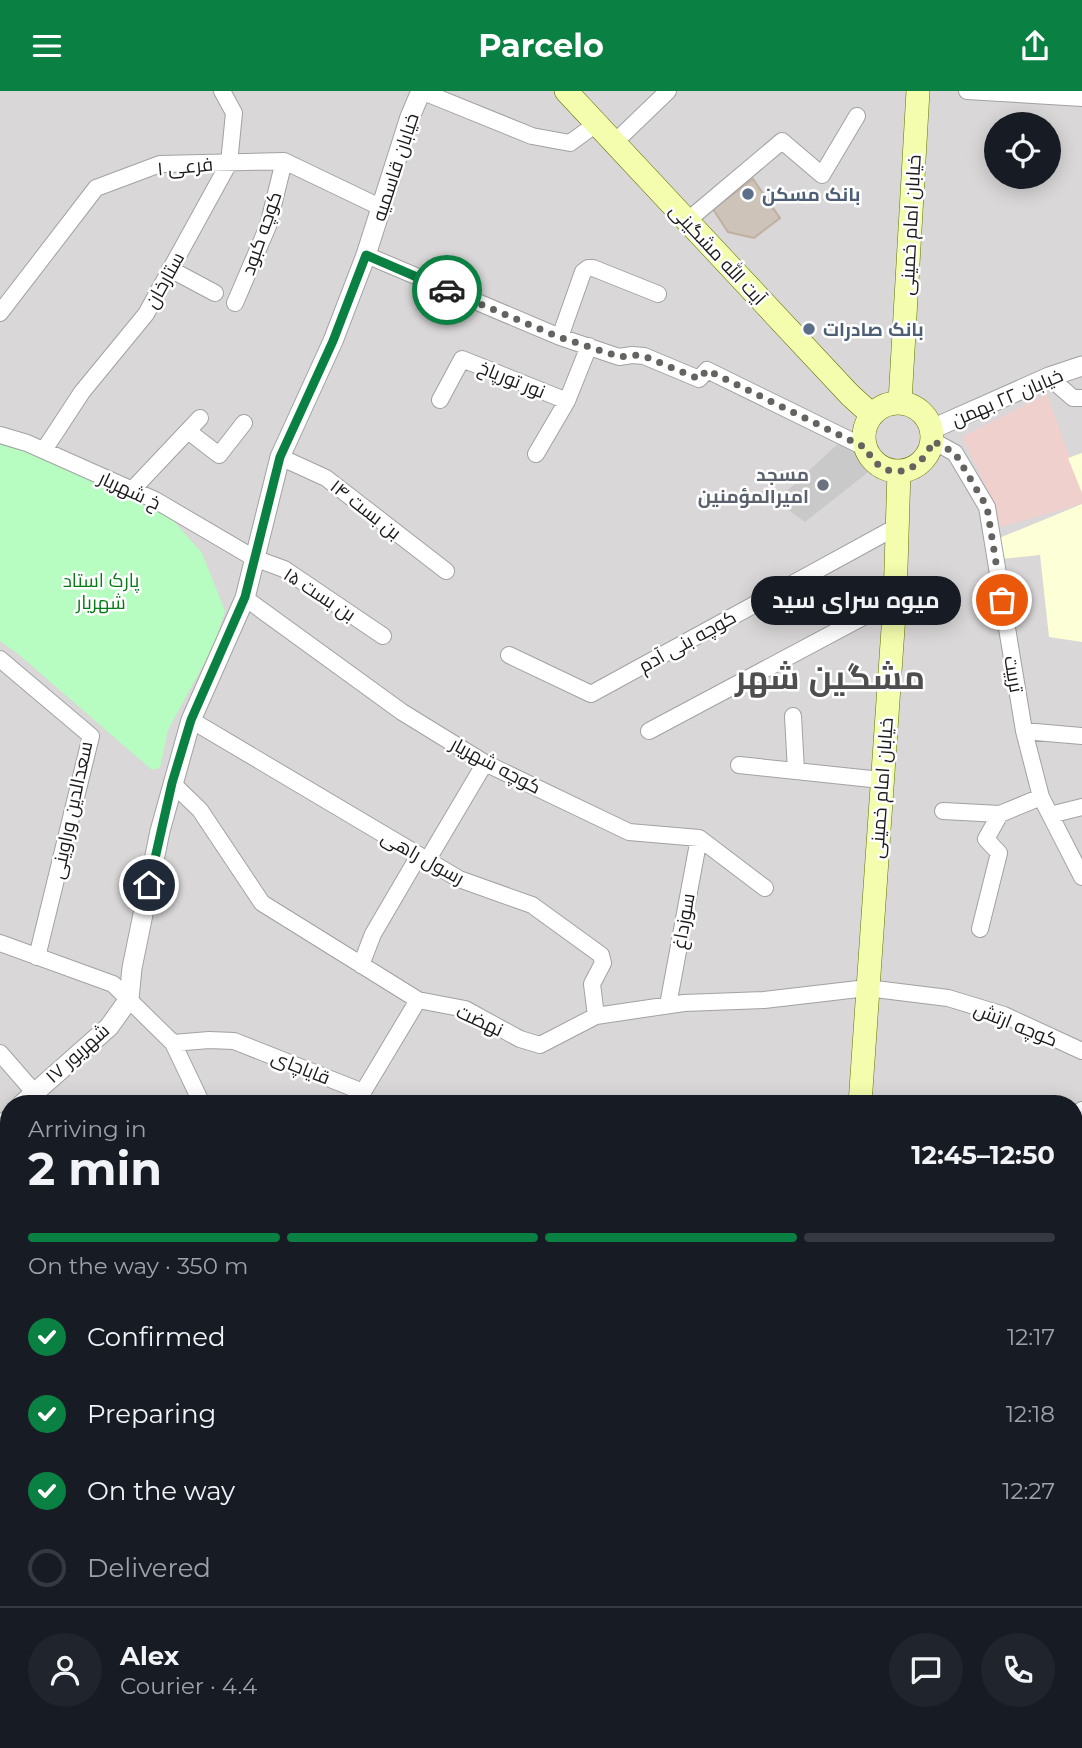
<!DOCTYPE html>
<meta charset="utf-8">
<style>
:root{--surface:#171b24;--page:#20242c;--text:#f1f3f6;--muted:#9ea1a6;--line:#363941;--accent:#0b8043}
body{margin:0;font-family:Montserrat,Cairo,sans-serif;background:var(--page);color:var(--text);height:100vh;display:flex;flex-direction:column;font-size:26px;white-space:nowrap}
*{box-sizing:border-box;margin:0}
p{font-size:23px;color:var(--muted)}
.icon{flex:none;width:38px;height:38px;fill:none;stroke:currentColor;stroke-width:2;stroke-linecap:round;stroke-linejoin:round}
.map{position:relative;flex:1;overflow:hidden}
.details{position:absolute;left:0px;top:1004px;width:1083px;height:653px;display:flex;flex-direction:column;background:var(--surface);border-radius:28px 28px 0 0;box-shadow:0 4px 18px #0003}
.details>*{flex:none}
.buttons{position:absolute;left:984px;top:21px;display:grid;gap:14px}
.buttons a{display:grid;place-items:center;width:77px;height:77px;border-radius:50%;background:var(--surface);box-shadow:0 4px 18px #0003;font-size:35px}
.pin{position:absolute;display:grid;place-items:center;width:60px;height:60px;color:#fff;margin:-30px;border:4px solid #fff;border-radius:50%;box-shadow:0 2px 7px #0007}
.courier{position:absolute;display:grid;place-items:center;width:70px;height:70px;margin:-35px;border:5px solid #0b8043;border-radius:50%;background:#fff;color:#222;box-shadow:0 2px 9px #0007}
.bubble{position:absolute;height:49px;border-radius:24px;background:var(--surface);box-shadow:0 4px 18px #0003;font-size:23px;font-weight:700;line-height:49px;text-align:center}
.overview em{font-style:normal;font-weight:700}
.overview div{display:flex;flex-direction:column-reverse}
.overview{display:flex;align-items:center;justify-content:space-between;height:119px;padding:0 28px}
h1{font-size:46px;font-weight:700;line-height:52px}
.bar{display:grid;grid-template-columns:repeat(4,1fr);gap:10px 7px;align-content:center;height:84px;padding:0 28px}
.bar i{height:9px;border-radius:5px;background:var(--line)}
.bar .current{background:var(--accent)}
.bar p{grid-column:span 4}
.line{display:flex;align-items:center;gap:18px;padding:0 28px;border-top:2px solid var(--line)}
.line div{flex:1}
.round{display:grid;place-items:center;flex:none;width:74px;height:74px;border-radius:37px;background:var(--page)}
ol{padding:0 28px;list-style:none}
li{display:flex;align-items:center;gap:21px;height:77px}
li p{margin-inline-start:auto}
li .icon{padding:7px;border-radius:50%;background:var(--accent);color:#fff;stroke-width:4}
li:last-child{color:var(--muted)}
li i{width:38px;height:38px;border:4px solid var(--line);border-radius:50%}
header{display:flex;justify-content:space-between;align-items:center;height:91px;padding:0 28px;background:var(--accent);color:#fff;font-size:32px;font-weight:700}
.map>svg:first-child{display:block}
</style>
<header><svg class="icon" aria-label="menu" viewBox="0 0 24 24"><path d="M4 6h16M4 12h16M4 18h16"/></svg>Parcelo<svg class="icon" aria-label="share" viewBox="0 0 24 24"><path d="M12 15V3M7 8l5-5 5 5M5 13v7h14v-7"/></svg></header>
<div class="map">
<svg width="1082" height="1657" viewBox="0 0 1082 1657">
<rect width="100%" height="100%" fill="#ede9df"/>
<path fill="#d9d7d7" fill-rule="evenodd" d="M0,0H1082V1657H0ZM996,33H1048V86H996ZM9,1013H1074V1648H9Z"/>
<path fill="#f0d0cc" d="M1047,303L1082,401V413L1000,436L994,411L962,346Z"/>
<path fill="#fdffd6" d="M1082,362V402L1068,367Z
M1082,413V551L1049,546L1040,464L1001,468L997,448Z"/>
<path fill="#c9c9c9" d="M853,339L857,364L872,378L805,431L776,410Z"/>
<path fill="#f1dbd0" d="M1075,1193L1082,1195V1657H876L879,1648H1074Z"/>
<path fill="#e9eec8" d="M1082,1046V1084L1075,1081L1074,1065L1077,1055Z"/>
<path fill="#b7fcc1" d="M0,344L155,409L202,462L225,520L214,554L168,639L160,677L152,679L17,562L0,550Z"/>
<path fill="#cdc3b8" stroke="#bfb0a1" stroke-width="2" d="M753,88L780,127L754,147L728,141L713,118Z"/>
<g fill="none" stroke-linecap="round" stroke-linejoin="round">
<defs>
<path id="minor" d="M421,0L532,45L570,52L596,33
M967,0L1082,7
M614,52L668,0
M687,130L782,50L822,84L857,25
M366,164L560,246L619,266L632,264L644,265L699,288L707,279L866,357
M170,178L215,202
M235,212L268,135L284,70
M0,222L96,97L160,73L284,70L382,117
M560,246L583,181L588,177H593L658,203
M1049,286L1073,307H1082
M440,309L462,268L567,310
M188,340L219,364L244,332
M0,344L27,352L155,409L254,467L284,478L383,545
M933,350L955,362L987,416L1024,640L1041,706L1082,786
M44,359L82,301L146,223L229,72L234,22L222,0
M536,363L567,310L589,255
M280,366L326,387L446,480
M132,399L200,327
M245,507L402,621L485,672L629,741L699,747L765,797
M509,564L591,603L898,435
M0,568L91,645L37,866
M793,625L796,680
M191,629L459,788L532,814L601,864L603,872L592,893L596,925
M649,640L895,509
M1024,640L1082,645
M739,674L881,689
M172,692L200,719L262,812L418,909L465,918L520,948L540,954L596,925L684,912L764,909L867,897L948,907L1004,924L1082,960
M943,720L1000,723L1041,706
M1050,724L1082,716
M427,770L485,672
M980,838L999,762L986,748L1000,723
M0,852L113,893L173,952L202,1013
M361,874L373,843L418,766
M668,914L699,747
M173,952L209,949L234,950L363,1001L418,909
M0,962L34,1001
M1074,1030L1082,1019
M3,1034L9,1068
M1074,1136L1082,1132
M0,1404L9,1386
M475,1648L509,1657
M708,1648L709,1657
M846,1657L850,1648"/>
<path id="tertiary" d="M932,338L1049,286L1082,275
M22,1013L109,936L129,908L132,877L160,740L191,629L245,507L280,366L333,250L366,164L410,26L421,0
M0,1035L9,1028
M0,1356L9,1349
M117,1648L119,1657"/>
<path id="secondary" d="M566,0L850,304L872,324
M900,311L918,0
M864 346a34 34 0 1 1 68 0a34 34 0 1 1-68 0Z
M860,1013L895,509L899,380
M818,1657L819,1648"/>
</defs>
<use href="#minor" stroke="#a2a2a2" stroke-width="18"/>
<use href="#tertiary" stroke="#a2a2a2" stroke-width="21"/>
<use href="#secondary" stroke="#607300" stroke-width="24"/>
<use href="#minor" stroke="#fff" stroke-width="16"/>
<use href="#tertiary" stroke="#fff" stroke-width="19"/>
<use href="#secondary" stroke="#f4fdad" stroke-width="23"/>
</g>
<g fill="none" stroke-linecap="round" stroke-linejoin="round">
<path stroke="#646360" stroke-width="7" stroke-dasharray="0 12.6" d="M447,199L559,246L620,266L632,264L644,265L699,288L707,279L866,357C883,394 920,384 933,350L955,362L987,416L1002,509"/>
<path stroke="#0b8043" stroke-width="9" d="M149,794L172,692L191,629L245,506L280,366L333,250L366,164L447,199"/>
</g>
<g fill="#5c6f8a" stroke="#fff" stroke-width="2.5">
<circle cx="748" cy="103" r="7"/>
<circle cx="809" cy="238" r="7"/>
</g>
<circle fill="#6b7280" stroke="#fff" stroke-width="2.5" cx="823" cy="394" r="7"/>
<g text-anchor="middle" stroke-width="5" stroke-linejoin="round" paint-order="stroke">
<g font-size="19" fill="#1b1b1b" stroke="#fff">
<text transform="translate(185 75) rotate(-5)" y="7">فرعی ۱</text>
<text transform="translate(395 76) rotate(-72)" y="7">خیابان قاسمیه</text>
<text transform="translate(910 134) rotate(-87)" y="7">خیابان امام خمینی</text>
<text transform="translate(261 142) rotate(-71)" y="7">کوچه کبود</text>
<text transform="translate(718 163) rotate(47)" y="7">آیت الله مشگینی</text>
<text transform="translate(164 189) rotate(-61)" y="7">ستارخان</text>
<text transform="translate(512 288) rotate(22)" y="7">نور تورپاخ</text>
<text transform="translate(1007 306) rotate(-23)" y="7">خیابان ۲۲ بهمن</text>
<text transform="translate(130 399) rotate(25)" y="7">خ شهریار</text>
<text transform="translate(366 418) rotate(38)" y="7">بن بست ۱۴</text>
<text transform="translate(320 503) rotate(33)" y="7">بن بست ۱۵</text>
<text transform="translate(687 550) rotate(-29)" y="7">کوچه بنی آدم</text>
<text transform="translate(1014 583) rotate(80)" y="7">تربیت</text>
<text transform="translate(496 674) rotate(28)" y="7">کوچه شهریار</text>
<text transform="translate(881 697) rotate(-86)" y="7">خیابان امام خمینی</text>
<text transform="translate(71 719) rotate(-78)" y="7">سعدالدین وراوینی</text>
<text transform="translate(423 766) rotate(29)" y="7">رسول راهی</text>
<text transform="translate(683 830) rotate(-80)" y="7">سوزداغ</text>
<text transform="translate(480 929) rotate(25)" y="7">نهضت</text>
<text transform="translate(1016 933) rotate(22)" y="7">کوچه ارتش</text>
<text transform="translate(77 962) rotate(-42)" y="7">۱۷ شهریور</text>
<text transform="translate(301 976) rotate(22)" y="7">قایاچای</text>
</g>
<g font-size="19" font-weight="bold" fill="#4e5e75" stroke="#fff" text-anchor="start">
<text x="762" y="110">بانک مسکن</text>
<text x="823" y="245">بانک صادرات</text>
</g>
<g font-size="19" font-weight="bold" fill="#5b616d" stroke="#fff" text-anchor="end">
<text x="809" y="390">مسجد<tspan x="809" dy="22">امیرالمؤمنین</tspan></text>
</g>
<g font-size="19" fill="#057c16" stroke="#fff">
<text x="101" y="496">پارک استاد<tspan x="101" dy="22">شهریار</tspan></text>
</g>
<g font-size="33" font-weight="bold" fill="#4e4e4e" stroke="#fff">
<text x="830" y="598">مشگین شهر</text>
</g>
</g>
</svg>
<div class="buttons">
<a><svg class="icon" aria-label="locate" viewBox="0 0 24 24"><circle cx="12" cy="12" r="6"/><path d="M12 2v4M12 18v4M2 12h4M18 12h4"/></svg></a>
</div>
<div class="pin" style="left:1002px;top:509px;background:#ea580c"><svg class="icon" aria-label="bag" viewBox="0 0 24 24"><path d="M5 8h14l-1 12H6zM9 8a3 3 0 0 1 6 0"/></svg></div>
<div class="pin" style="left:149px;top:794px;background:#1f2937"><svg class="icon" aria-label="home" viewBox="0 0 24 24"><path d="M3 11l9-7 9 7M6 9v11h12V9"/></svg></div>
<div class="courier" style="left:447px;top:199px"><svg class="icon" aria-label="car" viewBox="0 0 24 24"><path d="M5 17H2v-5l4-1 3-4h7l3 4 3 1v5h-3M9 17h6M6 11h13"/><circle cx="7" cy="17" r="2"/><circle cx="17" cy="17" r="2"/></svg></div>
<div class="bubble" style="left:751px;top:485px;width:210px">میوه سرای سید</div>
<section class="details">
<div class="overview"><div><h1>2 min</h1><p>Arriving in</p></div><em>12:45–12:50</em></div>
<div class="bar"><i class="current"></i><i class="current"></i><i class="current"></i><i></i><p>On the way · 350 m</p></div>
<ol>
<li><svg class="icon" aria-label="check" viewBox="0 0 24 24"><path d="M5 12l5 5 9-10"/></svg>Confirmed<p>12:17</p></li>
<li><svg class="icon" aria-label="check" viewBox="0 0 24 24"><path d="M5 12l5 5 9-10"/></svg>Preparing<p>12:18</p></li>
<li><svg class="icon" aria-label="check" viewBox="0 0 24 24"><path d="M5 12l5 5 9-10"/></svg>On the way<p>12:27</p></li>
<li><i></i>Delivered</li>
</ol>
<div class="line" style="height:126px"><a class="round"><svg class="icon" aria-label="person" viewBox="0 0 24 24"><circle cx="12" cy="8" r="4"/><path d="M4 21q1-7 8-7t8 7"/></svg></a><div><b>Alex</b><p>Courier · 4.4</p></div><a class="round"><svg class="icon" aria-label="chat" viewBox="0 0 24 24"><path d="M4 5h16v11H9l-5 4z"/></svg></a><a class="round"><svg class="icon" aria-label="phone" viewBox="0 0 24 24"><path d="M5 4h4l2 5-3 2q2 4 5 5l2-3 5 2v4C11 20 4 13 5 4z"/></svg></a></div>
</section>
</div>
